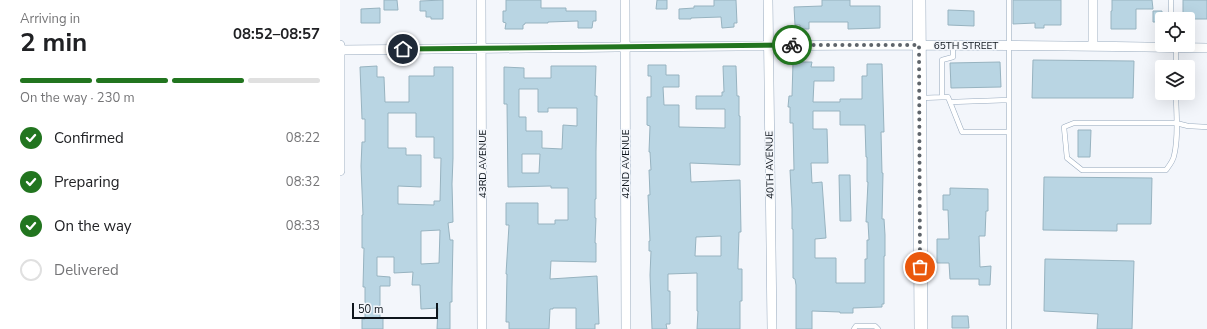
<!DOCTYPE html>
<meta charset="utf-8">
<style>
:root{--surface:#fff;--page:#f6f6f6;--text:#202124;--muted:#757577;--line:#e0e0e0;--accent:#22751f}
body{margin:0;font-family:"Nunito Sans",sans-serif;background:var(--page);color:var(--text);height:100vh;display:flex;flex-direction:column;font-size:15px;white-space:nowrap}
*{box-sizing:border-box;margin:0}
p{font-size:13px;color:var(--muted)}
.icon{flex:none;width:22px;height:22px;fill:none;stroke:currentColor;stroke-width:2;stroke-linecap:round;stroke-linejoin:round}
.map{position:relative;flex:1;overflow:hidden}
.details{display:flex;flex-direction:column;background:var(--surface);width:340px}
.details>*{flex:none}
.tools{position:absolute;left:815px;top:12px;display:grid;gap:8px}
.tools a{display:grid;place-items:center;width:40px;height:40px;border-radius:4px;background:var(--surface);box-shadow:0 4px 16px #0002;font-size:20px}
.scale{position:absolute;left:12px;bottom:10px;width:86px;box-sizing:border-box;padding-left:4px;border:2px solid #0e151c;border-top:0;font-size:11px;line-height:14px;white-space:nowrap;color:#0e151c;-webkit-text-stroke:3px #f3f6fb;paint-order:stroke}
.pin{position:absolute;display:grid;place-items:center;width:34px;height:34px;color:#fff;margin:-17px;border:2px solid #fff;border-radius:50%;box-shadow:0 1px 4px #0007}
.courier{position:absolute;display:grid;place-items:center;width:40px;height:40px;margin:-20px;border:3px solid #22751f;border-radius:50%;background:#fff;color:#222;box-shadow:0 1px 5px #0007}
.summary em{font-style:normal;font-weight:700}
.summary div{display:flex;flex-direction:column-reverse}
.summary{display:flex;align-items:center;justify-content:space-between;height:68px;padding:0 20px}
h1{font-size:26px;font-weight:700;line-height:30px}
.bar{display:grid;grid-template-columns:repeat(4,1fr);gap:6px 4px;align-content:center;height:48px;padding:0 20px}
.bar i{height:5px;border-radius:3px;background:var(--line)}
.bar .selected{background:var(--accent)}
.bar p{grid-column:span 4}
ol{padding:0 20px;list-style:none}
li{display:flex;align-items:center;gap:12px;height:44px}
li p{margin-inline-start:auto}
li .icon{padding:4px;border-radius:50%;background:var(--accent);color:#fff;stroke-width:4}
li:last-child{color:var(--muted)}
li i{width:22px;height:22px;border:2px solid var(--line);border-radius:50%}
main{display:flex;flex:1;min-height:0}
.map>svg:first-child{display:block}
</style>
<main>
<section class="details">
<div class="summary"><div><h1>2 min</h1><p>Arriving in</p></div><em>08:52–08:57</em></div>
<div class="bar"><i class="selected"></i><i class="selected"></i><i class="selected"></i><i></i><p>On the way · 230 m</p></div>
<ol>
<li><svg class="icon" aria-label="check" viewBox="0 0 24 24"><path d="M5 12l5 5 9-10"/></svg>Confirmed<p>08:22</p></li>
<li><svg class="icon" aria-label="check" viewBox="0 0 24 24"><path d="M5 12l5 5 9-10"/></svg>Preparing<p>08:32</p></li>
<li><svg class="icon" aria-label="check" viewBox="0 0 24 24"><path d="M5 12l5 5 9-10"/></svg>On the way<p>08:33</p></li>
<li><i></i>Delivered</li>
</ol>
</section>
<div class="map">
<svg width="867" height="329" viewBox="0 0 867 329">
<rect width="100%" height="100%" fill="#f3f6fb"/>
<path fill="#b9d5e3" stroke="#97b3c0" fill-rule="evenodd" d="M44,0H57L58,10H44Z
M103,0V19H91V17H86V11H80V1Z
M166,0H201V8H226V11H256V21H253L252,28H238V21L208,22V23H185V24L183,25V29H165L166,23L163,22V11H166Z
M317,0H327V9H316Z
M374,0H396L397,23H394V27L382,28L381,17L351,18V19H339V9L354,8V6H374Z
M482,0H510V6H540V28L508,29V22H469V29H460V25H455L454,7L482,6Z
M673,0H721V25H704V28H695V23L673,24Z
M772,0H812L813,9H796V29H771V11H772Z
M843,0H867V19H843Z
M40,8V23H21V9Z
M608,10L634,11V26L608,25Z
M813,11H822V22H813Z
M693,60L794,61L793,98H692Z
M453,62H472L471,67H494V81H474L473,102H500V99H522V76H527V64H542L544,132H541L542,173H543L542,219H544L545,235V256H544V304H542V307L513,308V313H500V312L472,311V329H456V285L455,279L453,278V229H452V209L450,170H454L453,123H450V107H448L449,96H452ZM473,111H500V125H525L526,157H527V182H528L526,222H528L529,240H527V259H525V283H496V258H475V239L486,238L482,182L472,183L471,163H488L487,129H473Z
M660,62L661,87L611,88L610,63Z
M308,65H326V75H339V87H323L324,105H339V127L385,128V109H356V96H382V92H384L383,66H396L397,96H399V116H400V165L350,163L351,182L400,180L401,232H399L398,264V269H402V301H400V329H357L358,311H357V273L328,274V291H330V324H326L327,329H312L310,275L311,251H309V241H310L308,195H310L309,170H311L310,152H309L310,126L307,125V97H311V76H308ZM381,236V256H355L356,237Z
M37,66V77H44L45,102H69V76H94V67H113V158L112,184L113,222L108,223L110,240H113L112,288V302H110V329H97L98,308L81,309L80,285H72L73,272L54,273V257H37V276L50,277V286H40V318H43V329H22V319H25V287H23L24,248H22V215H23L21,166L22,142H25V119H22L20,67ZM48,113H76V137H94V158H101L100,201H94V205L58,204V186L81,187V155H66V148H48ZM100,230L99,263L81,264V231Z
M211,66H256L255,96H257L256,151V199H255V218H256L255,243H256V262L211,261L210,279L257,276L259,324H255V329H236V308H213V309H210L209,329H169V322H166L167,274H166L169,225H166V203H198V224H215V220H228V188H211V186L168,187L167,104H164V67L184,68V78H211ZM179,89H198V112H208V108H237V126L223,125L222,149L202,148V131H186V117H179ZM182,154H200L199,173H182Z
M738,130H751L750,157H738Z
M499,175H510L511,221H500Z
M704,177L812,178L811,224H777V231L703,230Z
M610,188L648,189V211H646L645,236H639L640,267L651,266L650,285H639V279H610L609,263H597V239H609L608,210H603V195H610Z
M705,259L794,261L792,329H757L758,314L704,311Z
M612,316H628L629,328H612Z"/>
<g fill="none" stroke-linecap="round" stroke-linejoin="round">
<defs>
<path id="service" d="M669,0V329
M831,0V19
M836,47V67
M836,93C836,113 839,136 834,156C833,161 829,166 826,170H742L727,158L724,127L734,123H836L848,126L867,127
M602,97V60L613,57V45
M581,98L608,97L622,132H669
M611,102L669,100
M514,329L516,326H535L538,329"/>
<path id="minor" d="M141,0L142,329
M285,0L286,329
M428,0L432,329
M753,0V46
M1,50C290,47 578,42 867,48
M0,171V45"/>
<path id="secondary" d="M579,0L581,329"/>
</defs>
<use href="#service" stroke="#98aabe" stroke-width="5.5"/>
<use href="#minor" stroke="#98aabe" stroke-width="10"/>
<use href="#secondary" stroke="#98aabe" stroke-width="14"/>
<use href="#service" stroke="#fff" stroke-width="4.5"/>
<use href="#minor" stroke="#fff" stroke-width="9"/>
<use href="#secondary" stroke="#fff" stroke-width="13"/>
</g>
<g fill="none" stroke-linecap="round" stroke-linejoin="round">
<path stroke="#5e646a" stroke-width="4" stroke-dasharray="0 7.2" d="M452,45H579L580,267"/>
<path stroke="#22751f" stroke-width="5" d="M63,49L452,45"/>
</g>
<g text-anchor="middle" stroke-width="3" stroke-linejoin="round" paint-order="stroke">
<g font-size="10" fill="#0e151c" stroke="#f3f6fb">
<text x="626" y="49">65TH STREET</text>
<text transform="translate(142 164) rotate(-90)" y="4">43RD AVENUE</text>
<text transform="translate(285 164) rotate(-90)" y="4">42ND AVENUE</text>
<text transform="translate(429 165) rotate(-91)" y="4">40TH AVENUE</text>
</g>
</g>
</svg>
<div class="tools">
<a><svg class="icon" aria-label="locate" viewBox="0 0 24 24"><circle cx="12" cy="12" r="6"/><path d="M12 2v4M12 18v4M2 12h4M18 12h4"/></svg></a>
<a><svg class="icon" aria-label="layers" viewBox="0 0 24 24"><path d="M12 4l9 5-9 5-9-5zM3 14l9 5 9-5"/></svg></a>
</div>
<div class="scale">50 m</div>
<div class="pin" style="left:580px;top:267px;background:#ea580c"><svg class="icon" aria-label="bag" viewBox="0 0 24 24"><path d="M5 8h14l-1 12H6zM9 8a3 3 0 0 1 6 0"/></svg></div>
<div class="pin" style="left:63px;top:49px;background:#1f2937"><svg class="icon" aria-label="home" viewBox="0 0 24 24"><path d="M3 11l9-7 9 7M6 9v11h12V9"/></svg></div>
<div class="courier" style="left:452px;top:45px"><svg class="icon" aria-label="bike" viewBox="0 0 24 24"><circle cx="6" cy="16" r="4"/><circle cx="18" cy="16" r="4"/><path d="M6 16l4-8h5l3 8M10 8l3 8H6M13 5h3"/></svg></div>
</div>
</main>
